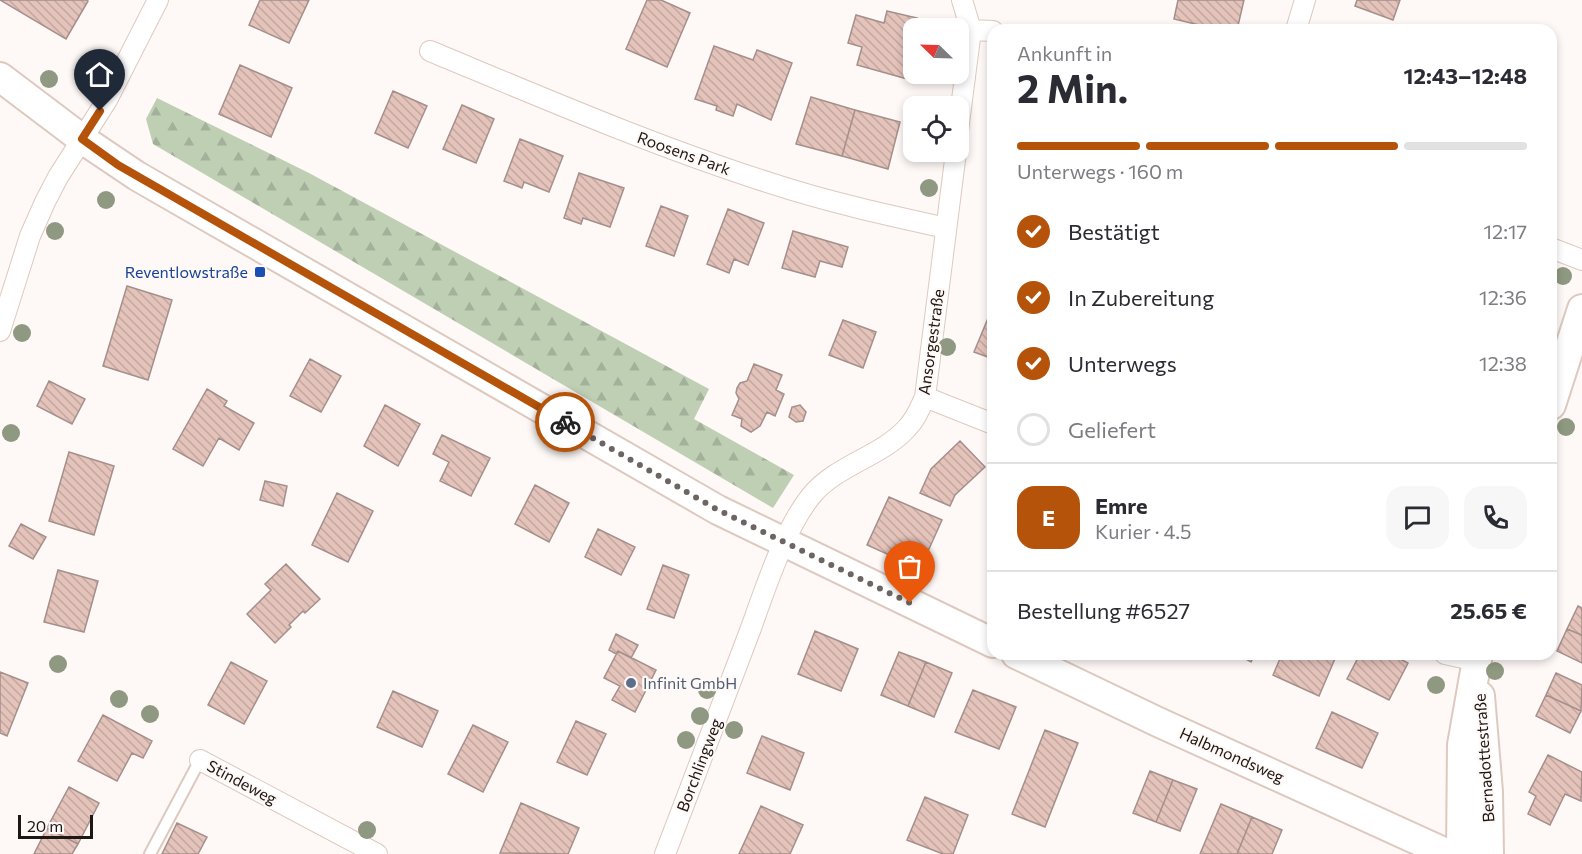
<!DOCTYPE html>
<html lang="de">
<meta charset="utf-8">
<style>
:root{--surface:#fff;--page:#f7f7f7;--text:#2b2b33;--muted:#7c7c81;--line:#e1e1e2;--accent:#b45309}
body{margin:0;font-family:Commissioner,sans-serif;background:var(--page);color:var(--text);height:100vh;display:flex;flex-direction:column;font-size:22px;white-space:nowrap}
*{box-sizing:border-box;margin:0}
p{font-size:20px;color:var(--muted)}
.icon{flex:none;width:33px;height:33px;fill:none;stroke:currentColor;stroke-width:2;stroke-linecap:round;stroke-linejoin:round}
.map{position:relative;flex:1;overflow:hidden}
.drawer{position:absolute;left:987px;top:24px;width:570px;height:636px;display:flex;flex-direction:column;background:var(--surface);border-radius:18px;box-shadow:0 3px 9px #0003}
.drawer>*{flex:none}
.needle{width:39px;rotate:293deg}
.tools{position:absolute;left:903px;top:18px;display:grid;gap:12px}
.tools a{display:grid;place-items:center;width:66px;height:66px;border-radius:12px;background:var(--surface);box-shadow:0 3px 9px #0003;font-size:30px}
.scale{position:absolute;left:18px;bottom:15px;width:75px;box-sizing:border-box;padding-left:6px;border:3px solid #1e1613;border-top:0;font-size:16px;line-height:21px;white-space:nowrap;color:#1e1613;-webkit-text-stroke:4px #fef9f7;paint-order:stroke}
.pin{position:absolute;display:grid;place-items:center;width:51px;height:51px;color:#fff;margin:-62px -26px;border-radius:50% 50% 50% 0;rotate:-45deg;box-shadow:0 0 6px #0007}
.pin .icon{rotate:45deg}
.courier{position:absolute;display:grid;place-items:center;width:60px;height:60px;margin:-30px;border:4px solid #b45309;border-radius:50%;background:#fff;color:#222;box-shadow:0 2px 8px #0007}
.head em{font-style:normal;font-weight:700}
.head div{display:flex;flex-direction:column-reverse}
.head{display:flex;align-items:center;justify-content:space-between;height:102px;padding:0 30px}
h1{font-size:39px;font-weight:700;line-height:45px}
.bar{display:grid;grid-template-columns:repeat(4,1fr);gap:9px 6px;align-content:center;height:72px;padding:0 30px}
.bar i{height:8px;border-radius:4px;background:var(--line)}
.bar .selected{background:var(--accent)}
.bar p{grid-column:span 4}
.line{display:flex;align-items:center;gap:15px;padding:0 30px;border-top:2px solid var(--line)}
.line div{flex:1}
.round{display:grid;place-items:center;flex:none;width:63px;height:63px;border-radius:18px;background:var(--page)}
ol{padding:0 30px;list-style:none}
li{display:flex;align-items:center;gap:18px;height:66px}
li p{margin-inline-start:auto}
li .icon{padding:6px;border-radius:50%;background:var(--accent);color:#fff;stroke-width:4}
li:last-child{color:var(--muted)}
li i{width:33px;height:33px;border:3px solid var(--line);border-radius:50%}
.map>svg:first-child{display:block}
</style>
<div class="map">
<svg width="1582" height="854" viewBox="0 0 1582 854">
<defs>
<pattern id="forest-firs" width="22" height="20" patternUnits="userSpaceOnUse" patternTransform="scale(1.5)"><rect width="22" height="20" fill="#bfcfb4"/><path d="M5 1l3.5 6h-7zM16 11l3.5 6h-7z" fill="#a4b19a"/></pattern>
<pattern id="building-back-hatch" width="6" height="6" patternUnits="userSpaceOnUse" patternTransform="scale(1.5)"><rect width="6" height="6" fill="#e4c3bb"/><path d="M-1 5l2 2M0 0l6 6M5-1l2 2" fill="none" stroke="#c3a7a0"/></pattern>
</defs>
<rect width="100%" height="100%" fill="#fef9f7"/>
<path fill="url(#forest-firs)" d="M157,98L309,173L709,389L694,419L794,475L773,508L153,144L146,119Z"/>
<path fill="url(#building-back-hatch)" stroke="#a58f8a" stroke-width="1.5" d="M0,0H87L88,1L66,39Z
M260,0H309L289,43L249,25Z
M647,0H661L690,13L667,67L626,49Z
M1178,0H1244L1237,30H1220L1174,19Z
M1357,0H1400L1393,20L1355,6Z
M887,11L917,18L914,28V71L911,80L857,65L862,47L848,43L856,15L884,23Z
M714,46L753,60L757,50L792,63L771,120L737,104L733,116L716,110L717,106L695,99Z
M240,65L292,88L271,137L219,114Z
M393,91L427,106L408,148L375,133Z
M811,97L855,110L842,156L796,144Z
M462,105L494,119L476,163L443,149Z
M855,110L900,122L888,169L842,156Z
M520,139L563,156L549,192L524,182L522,188L504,181Z
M579,173L624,188L610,227L583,218L581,224L564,218Z
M661,206L688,216L674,256L646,246Z
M728,209L764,223L748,265L734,259L729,273L707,264Z
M793,231L848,247L842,267L820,261L815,277L782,268Z
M127,286L172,300L148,380L103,366Z
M993,306V359L974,352Z
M843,320L876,332L863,368L829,355Z
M310,359L341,376L321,412L290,396Z
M754,364L782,375L776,390L784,394L775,416L767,412L760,426L751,432L741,426L742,419L732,415L739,399L736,393L737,388L740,383L747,381Z
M49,381L85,399L72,424L37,406Z
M207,389L227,401L224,406L254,423L239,450L219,438L203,466L173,449Z
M385,405L420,424L398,466L364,446Z
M800,405L806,412L803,421L796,422L789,417L792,407Z
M442,435L490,458L471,496L440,481L449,462L433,454Z
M960,441L985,467L955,495L950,506L920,493L931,469Z
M69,452L114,466L94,535L49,521Z
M265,481L287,486L283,506L260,500Z
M535,485L569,503L549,542L515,524Z
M337,493L373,511L348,562L312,545Z
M889,497L942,520L920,569L867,545Z
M21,524L46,537L33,559L9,546Z
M598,529L635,547L621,575L585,557Z
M286,564L320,599L305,613L303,611L289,625L291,627L275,643L247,614L271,590L265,584Z
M663,565L689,575L674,618L647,609Z
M58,570L98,581L84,632L44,622Z
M1578,606L1582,608V635L1567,629Z
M1567,629L1582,635V663L1557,651Z
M815,631L858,649L841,691L798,674Z
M616,634L638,645L631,658L618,651L616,654L609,650Z
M618,651L656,670L635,712L612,700L620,686L604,678Z
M899,652L926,662L908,706L881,695Z
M1237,654H1255L1251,662Z
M1282,654H1337L1319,696L1273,675Z
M1360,654H1391L1408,663L1389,700L1347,679Z
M231,662L267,681L244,724L208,705Z
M926,662L952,673L934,717L908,706Z
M0,672L28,683L7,736L0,733Z
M1556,673L1582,685L1581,711L1546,695Z
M973,690L1016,707L999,749L955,732Z
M393,691L438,711L422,747L377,727Z
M1546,695L1581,711L1570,733L1536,716Z
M1332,712L1378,733L1362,768L1316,748Z
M103,715L152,741L143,758L132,753L117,781L78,761Z
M576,721L606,734L587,775L557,762Z
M473,725L508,742L483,792L448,774Z
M1045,730L1078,743L1045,827L1012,814Z
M762,736L804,753L790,790L747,773Z
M1548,755L1582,772L1581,801L1565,794L1550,825L1528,814L1536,796L1529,792Z
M1150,771L1173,780L1156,822L1133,813Z
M1173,780L1197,789L1180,831L1156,822Z
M69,787L99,803L78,844L47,828Z
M925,797L968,815L953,854H943L907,840Z
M521,803L579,828L568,854L500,853Z
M1221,804L1252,817L1237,854H1200Z
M761,806L803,825L790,854H739Z
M1252,817L1282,830L1272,854H1237Z
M177,823L207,837L198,854H162Z
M47,828L78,844L72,854H34Z"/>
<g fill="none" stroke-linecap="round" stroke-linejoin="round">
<defs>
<path id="lane" d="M150,854L200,760"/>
<path id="street" d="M971,30L993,31
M1296,30L1305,0
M430,51C543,98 654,146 770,183C828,202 887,215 946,228
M958,131L971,30L962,0
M1551,248L1582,260
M0,331L30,236L45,202L58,177L107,100L158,0
M925,397L993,424
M1445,654L1477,661
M200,760L377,854
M665,854C694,779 722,704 751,628C765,589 785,528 811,496C836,465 881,457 907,428C916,419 920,408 925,397L956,152"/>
<path id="secondary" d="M0,77L82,139L137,176L718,510L993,643
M1551,405L1582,309
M1016,654L1158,722L1448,854
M1480,696L1488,792L1489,854
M1461,854L1462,745L1478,654"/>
</defs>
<use href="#lane" stroke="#dec9bf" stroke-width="14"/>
<use href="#street" stroke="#dec9bf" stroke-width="22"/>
<use href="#secondary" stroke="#dec9bf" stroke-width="32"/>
<use href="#lane" stroke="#fff" stroke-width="10"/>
<use href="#street" stroke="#fff" stroke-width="20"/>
<use href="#secondary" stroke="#fff" stroke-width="28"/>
</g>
<g fill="#8f9981">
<circle cx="49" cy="79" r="9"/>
<circle cx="929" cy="188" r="9"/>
<circle cx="106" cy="200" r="9"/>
<circle cx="55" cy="231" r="9"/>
<circle cx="1563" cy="276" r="9"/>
<circle cx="22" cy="333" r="9"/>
<circle cx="947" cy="347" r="9"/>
<circle cx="1566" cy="427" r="9"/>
<circle cx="11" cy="433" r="9"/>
<circle cx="58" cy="664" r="9"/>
<circle cx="1495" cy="671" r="9"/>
<circle cx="1436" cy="685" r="9"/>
<circle cx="707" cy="690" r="9"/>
<circle cx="119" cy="699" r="9"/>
<circle cx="150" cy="714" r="9"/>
<circle cx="700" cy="716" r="9"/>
<circle cx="734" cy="730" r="9"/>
<circle cx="686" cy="740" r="9"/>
<circle cx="367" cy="830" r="9"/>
</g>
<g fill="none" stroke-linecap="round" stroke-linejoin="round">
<path stroke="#6c6563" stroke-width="6" stroke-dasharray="0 10.8" d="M565,422L718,510L910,603"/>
<path stroke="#b45309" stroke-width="8" d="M100,111L82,139L118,165L565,422"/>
</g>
<rect fill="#1a4fb4" stroke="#fef9f7" stroke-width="2" x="254" y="266" width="12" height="12" rx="3"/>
<circle fill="#5c6f8a" stroke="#fef9f7" stroke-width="2" cx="631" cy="683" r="6"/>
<g text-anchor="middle" stroke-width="4.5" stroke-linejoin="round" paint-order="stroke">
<g font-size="16" fill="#1e1613" stroke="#fef9f7">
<text transform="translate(684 153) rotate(20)" y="6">Roosens Park</text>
<text transform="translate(931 342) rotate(-82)" y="6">Ansorgestraße</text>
<text transform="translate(1232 755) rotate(24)" y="6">Halbmondsweg</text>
<text transform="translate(1484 758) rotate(-94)" y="6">Bernadottestraße</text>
<text transform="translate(699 765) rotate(-69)" y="6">Borchlingweg</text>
<text transform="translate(242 782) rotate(28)" y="6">Stindeweg</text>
</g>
<g font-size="16" fill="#164399" stroke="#fef9f7" text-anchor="end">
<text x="248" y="278">Reventlowstraße</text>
</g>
<g font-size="16" fill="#4e5e75" stroke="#fef9f7" text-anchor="start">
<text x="643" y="689">Infinit GmbH</text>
</g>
</g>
</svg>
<div class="tools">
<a><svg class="needle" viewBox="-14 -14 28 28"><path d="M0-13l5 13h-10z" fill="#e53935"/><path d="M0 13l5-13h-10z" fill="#7c7c81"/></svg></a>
<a><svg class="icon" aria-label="locate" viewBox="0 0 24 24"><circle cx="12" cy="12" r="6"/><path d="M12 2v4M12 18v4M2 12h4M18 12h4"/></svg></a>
</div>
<div class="scale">20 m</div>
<div class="pin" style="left:910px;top:603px;background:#ea580c"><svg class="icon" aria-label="bag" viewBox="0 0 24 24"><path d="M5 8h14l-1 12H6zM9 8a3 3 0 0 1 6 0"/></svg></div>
<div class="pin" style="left:100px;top:111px;background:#1f2937"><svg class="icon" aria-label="home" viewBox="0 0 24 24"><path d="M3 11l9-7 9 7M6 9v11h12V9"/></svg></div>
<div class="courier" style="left:565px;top:422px"><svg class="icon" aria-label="bike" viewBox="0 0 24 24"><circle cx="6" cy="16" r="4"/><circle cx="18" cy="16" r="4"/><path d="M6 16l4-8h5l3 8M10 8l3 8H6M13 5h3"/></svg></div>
<section class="drawer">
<div class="head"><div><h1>2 Min.</h1><p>Ankunft in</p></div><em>12:43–12:48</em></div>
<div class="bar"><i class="selected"></i><i class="selected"></i><i class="selected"></i><i></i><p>Unterwegs · 160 m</p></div>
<ol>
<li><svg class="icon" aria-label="check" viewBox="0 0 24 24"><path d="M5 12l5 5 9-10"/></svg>Bestätigt<p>12:17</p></li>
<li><svg class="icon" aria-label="check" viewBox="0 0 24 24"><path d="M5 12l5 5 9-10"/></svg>In Zubereitung<p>12:36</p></li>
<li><svg class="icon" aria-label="check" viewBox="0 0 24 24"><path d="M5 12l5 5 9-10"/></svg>Unterwegs<p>12:38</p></li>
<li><i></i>Geliefert</li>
</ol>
<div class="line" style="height:108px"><b class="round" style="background:var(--accent);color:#fff">E</b><div><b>Emre</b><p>Kurier · 4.5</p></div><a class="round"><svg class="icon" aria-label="chat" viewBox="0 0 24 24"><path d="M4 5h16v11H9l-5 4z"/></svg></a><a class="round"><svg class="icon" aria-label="phone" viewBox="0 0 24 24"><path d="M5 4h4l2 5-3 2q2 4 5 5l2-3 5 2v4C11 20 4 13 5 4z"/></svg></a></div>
<div class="line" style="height:78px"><div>Bestellung #6527</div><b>25.65 €</b></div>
</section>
</div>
